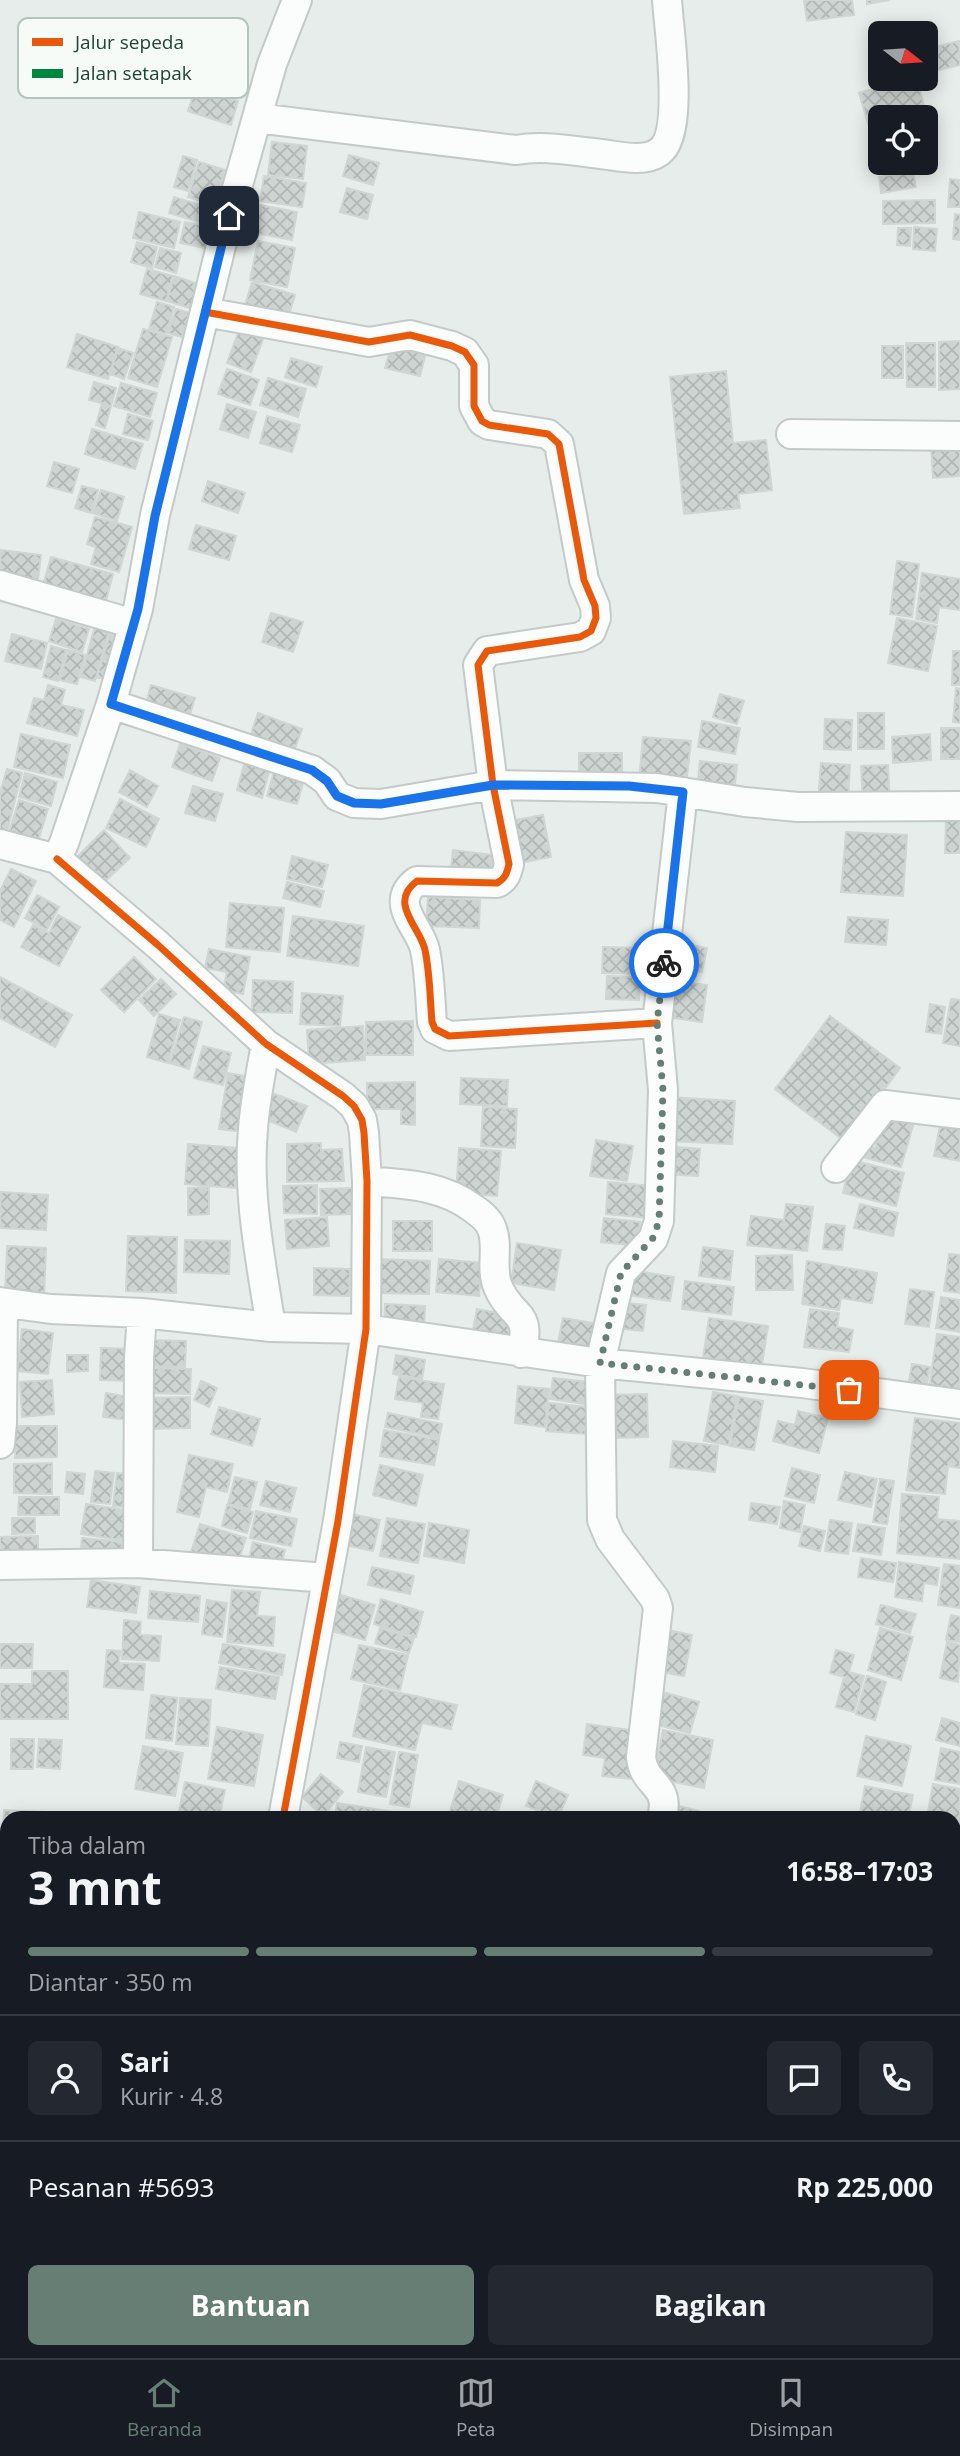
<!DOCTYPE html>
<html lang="id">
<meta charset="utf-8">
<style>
:root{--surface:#171b24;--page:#242831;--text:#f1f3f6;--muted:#9ea1a6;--line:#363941;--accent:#677e75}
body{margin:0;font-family:"Open Sans",sans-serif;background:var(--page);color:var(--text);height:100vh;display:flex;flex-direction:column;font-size:26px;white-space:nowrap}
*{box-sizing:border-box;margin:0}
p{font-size:23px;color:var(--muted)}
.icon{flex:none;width:38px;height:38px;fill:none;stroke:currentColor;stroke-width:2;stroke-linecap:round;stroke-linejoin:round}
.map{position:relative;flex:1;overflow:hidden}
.side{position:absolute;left:0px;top:1811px;width:961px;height:548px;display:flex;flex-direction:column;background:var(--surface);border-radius:21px 21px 0 0;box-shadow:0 4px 18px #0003}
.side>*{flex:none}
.needle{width:46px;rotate:107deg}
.buttons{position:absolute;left:868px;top:21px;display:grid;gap:14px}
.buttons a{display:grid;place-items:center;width:70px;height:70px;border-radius:10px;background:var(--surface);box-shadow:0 4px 18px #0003;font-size:35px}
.pin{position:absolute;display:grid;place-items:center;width:60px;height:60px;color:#fff;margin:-30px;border-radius:14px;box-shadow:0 4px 10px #0006}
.courier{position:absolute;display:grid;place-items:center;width:70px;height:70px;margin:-35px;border:5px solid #1a73e8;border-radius:50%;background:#fff;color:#222;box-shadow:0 2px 9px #0007}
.overview em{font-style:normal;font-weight:700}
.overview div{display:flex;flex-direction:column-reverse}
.overview{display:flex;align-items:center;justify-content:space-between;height:119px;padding:0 28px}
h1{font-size:46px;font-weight:700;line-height:52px}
.bar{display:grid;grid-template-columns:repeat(4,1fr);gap:10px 7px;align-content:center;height:84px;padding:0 28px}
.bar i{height:9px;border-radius:5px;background:var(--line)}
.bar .active{background:var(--accent)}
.bar p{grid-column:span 4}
.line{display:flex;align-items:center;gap:18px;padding:0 28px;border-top:2px solid var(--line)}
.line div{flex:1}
.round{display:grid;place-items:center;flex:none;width:74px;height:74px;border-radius:10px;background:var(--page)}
.button{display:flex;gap:14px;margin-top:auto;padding:14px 28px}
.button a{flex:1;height:80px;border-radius:10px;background:var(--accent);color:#fff;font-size:28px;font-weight:700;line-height:80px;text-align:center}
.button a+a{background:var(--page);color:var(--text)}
.menu{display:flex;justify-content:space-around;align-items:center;height:98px;border-top:2px solid var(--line);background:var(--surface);font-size:19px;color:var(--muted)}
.menu a{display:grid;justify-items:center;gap:4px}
.menu .active{color:var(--accent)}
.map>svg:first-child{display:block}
</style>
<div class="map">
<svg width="960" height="2358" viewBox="0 0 960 2358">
<defs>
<pattern id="building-cross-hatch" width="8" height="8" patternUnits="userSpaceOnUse" patternTransform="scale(1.75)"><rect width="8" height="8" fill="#ced4d1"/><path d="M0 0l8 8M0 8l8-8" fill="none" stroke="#b1b7b4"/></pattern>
</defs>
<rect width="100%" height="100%" fill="#e7edea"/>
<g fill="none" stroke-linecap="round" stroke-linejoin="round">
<path stroke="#a5dcdd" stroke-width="44" d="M18,2352L27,2358"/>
</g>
<path fill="url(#building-cross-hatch)" stroke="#cfd6d3" stroke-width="2" d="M804,0H852L854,15L807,21Z
M867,0H890L867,4Z
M959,41L960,65L926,73V49Z
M907,79H917L925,110L902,117H880V123L869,127L859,93Z
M196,87L238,101L231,125L188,111Z
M272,142L307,146L303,179L268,175Z
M349,155L379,163L373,185L343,176Z
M183,156L197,160L188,191L174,187Z
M199,162L225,170L214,205L188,197Z
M913,171L916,187L881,193L879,177Z
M264,176L306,183L302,207L260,201Z
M950,179L960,180V207H948Z
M347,188L373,195L367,219L340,212Z
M174,197L214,209L209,225L169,213Z
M935,200V223L883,224V201Z
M260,205L297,212L292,240L255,233Z
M139,212L180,222L174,248L133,238Z
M955,214L960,215V240L953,239Z
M185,222L211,227L206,248L180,243Z
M914,227L937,229L935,251L913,249Z
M898,228H911L910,246L897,245Z
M258,241L295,248L287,287L250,280Z
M137,242L157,247L152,268L131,262Z
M160,248L181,253L176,273L155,267Z
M147,269L173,276L166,301L140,294Z
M174,276L198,284L190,308L167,301Z
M252,282L295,295L286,325L243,312Z
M157,302L174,307L166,334L149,329Z
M176,309L189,313L182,337L168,333Z
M143,329L172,337L157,387L128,378Z
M239,330L263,339L251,372L227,363Z
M77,334L118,347L108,379L67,367Z
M960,341V389L939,390V342Z
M906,343H935V387H907Z
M392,344L426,352L420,376L385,368Z
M882,346H903V378H882Z
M118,348L133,353L124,379L110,374Z
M291,358L322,367L316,387L285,377Z
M227,369L259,380L250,405L218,394Z
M726,371L733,443L766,440L772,490L738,494L740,508L684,514L670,377Z
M268,378L306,389L298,417L260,405Z
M94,382L116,388L105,428L96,425L102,403L89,400Z
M121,383L157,393L150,417L114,406Z
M227,404L256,412L248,438L220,429Z
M128,414L153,421L148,440L123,434Z
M267,416L300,425L292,452L260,443Z
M92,429L143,444L135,469L85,454Z
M960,444V476L933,478L931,446Z
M54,462L79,469L72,493L47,486Z
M208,481L245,493L238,513L202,501Z
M82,486L98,490L91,513L75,508Z
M101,490L124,497L117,521L93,513Z
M95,517L132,527L119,572L91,564L96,547L87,544Z
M196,525L236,536L229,560L189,549Z
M1,550L41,555L38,580L0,575Z
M51,557L113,574L103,612L40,596Z
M897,561L919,564L912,617L890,614Z
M922,573L960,579V610L939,607L937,623L916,619Z
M271,613L303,622L293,652L262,642Z
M897,618L937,626L928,671L888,663Z
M56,619L89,629L82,652L49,641Z
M95,626L109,630L95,681L81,677Z
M111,630L127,635L113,682L97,677Z
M12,634L47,643L41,669L5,661Z
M51,646L66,650L58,681L43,677Z
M68,650L85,655L77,684L60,680Z
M953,651H960V685H952Z
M48,685L65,690L61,705L84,710L77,736L27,723L34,698L44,700Z
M151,685L195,698L188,721L145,707Z
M956,688L960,689V723L953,722Z
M720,694L744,701L737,724L713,717Z
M258,713L302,729L292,756L249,740Z
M858,713H884V749H858Z
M825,719L852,720L851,750L824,749Z
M702,721L740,728L735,754L698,747Z
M941,728H960V759H941Z
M21,734L70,745L63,778L14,767Z
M930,734L931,760L893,763L892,737Z
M643,737L691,741L686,786L639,781Z
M180,744L220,758L212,781L172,767Z
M579,753H622V781H579Z
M245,761L270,768L262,798L237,790Z
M700,761L737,765L734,794L697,789Z
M821,763L850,765L848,802L818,800Z
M888,765L890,803L863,804L861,766Z
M7,769L22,773L7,831L0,829V793Z
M130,770L158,786L147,807L119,792Z
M274,771L304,780L297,804L267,796Z
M25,773L57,782L51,806L19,797Z
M193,786L223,794L215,821L185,813Z
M120,799L159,819L146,847L106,828Z
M19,800L48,809L36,848L7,839Z
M543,815L551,857L514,864L506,822Z
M946,820H960V853H945Z
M104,830L130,858L101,885L76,858Z
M846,832L907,835L903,896L841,892Z
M453,850L493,855L490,881L450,876Z
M292,856L328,865L322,887L287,879Z
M11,869L36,881L14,927L0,920V891Z
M287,882L324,891L320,907L283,898Z
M37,895L59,907L47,930L25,918Z
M428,897L480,900L479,928L426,926Z
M230,903L284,908L280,952L226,947Z
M58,915L80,927L59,966L21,947L33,925L49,933Z
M293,916L364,926L358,966L287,956Z
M848,917L888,920L886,945L845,942Z
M672,941L707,948L702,972L668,965Z
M603,947L647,948L646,974L602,973Z
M209,949L250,957L243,994L223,990L227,972L205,968Z
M134,957L156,979L124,1012L101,990Z
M607,976L640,977L639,1000L606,999Z
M0,977L72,1015L55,1047L0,1018Z
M161,979L176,994L154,1016L139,1000Z
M666,979L707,985L702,1022L660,1016Z
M253,980L293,982L292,1013L252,1012Z
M302,993L343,996L340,1026L300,1024Z
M951,999L960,1000V1046L943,1043Z
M930,1004L945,1007L941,1034L926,1032Z
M159,1014L180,1020L168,1063L147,1057Z
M830,1016L900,1068L846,1142L775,1089Z
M184,1017L202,1022L189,1069L170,1063Z
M413,1021V1055H366V1022Z
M363,1026L365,1060L309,1064L307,1030Z
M203,1046L231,1053L223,1085L194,1078Z
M228,1073L251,1077L242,1132L219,1129Z
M461,1078L508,1080L507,1106L460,1104Z
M415,1082V1125L401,1124V1109H367V1083Z
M272,1093L307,1106L296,1132L262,1118Z
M669,1097L735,1101L732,1144L667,1141Z
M483,1107L517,1109L515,1148L481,1146Z
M885,1114L914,1122L901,1167L855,1155L858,1144L875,1148Z
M940,1126L960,1129V1161L934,1156Z
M596,1140L633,1146L627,1181L590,1176Z
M321,1143V1150L342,1149L344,1181L287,1182V1144Z
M188,1144L238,1148L235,1188L185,1184Z
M664,1146L700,1149L698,1176L662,1174Z
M459,1148L501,1151L497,1196L456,1193Z
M851,1160L904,1173L896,1206L843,1193Z
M608,1182L652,1186L649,1218L606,1214Z
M317,1185V1214L284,1213L283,1186Z
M209,1187V1214L188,1215V1188Z
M353,1188L354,1214L321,1215L320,1189Z
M1,1192L48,1195L46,1230L0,1228Z
M786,1204L813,1207L807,1251L747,1245L751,1216L784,1220Z
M860,1204L898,1213L893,1236L854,1228Z
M327,1217L329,1246L287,1249L285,1220Z
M604,1218L640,1222L637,1246L601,1242Z
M393,1221H432V1251H393Z
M826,1224L845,1226L842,1250L823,1249Z
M128,1236L177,1237L176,1293L126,1291Z
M185,1240L230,1241L229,1274L184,1272Z
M517,1243L561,1250L554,1290L511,1283Z
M7,1246L46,1248L44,1299L5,1298Z
M703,1247L733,1251L730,1280L699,1276Z
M949,1254L960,1255V1293L944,1291Z
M792,1255L793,1290H756V1256Z
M377,1259L430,1261L429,1294L376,1293Z
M439,1259L482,1263L479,1296L436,1292Z
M807,1261L877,1273L872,1303L841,1298L839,1310L802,1304Z
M314,1268L350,1269L349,1296L314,1295Z
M631,1270L674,1277L670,1301L627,1295Z
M685,1281L734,1287L731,1315L682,1309Z
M910,1289L934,1292L929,1327L905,1324Z
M941,1297L960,1300V1332L936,1328Z
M616,1302L646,1305L643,1331L613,1328Z
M385,1304L425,1306L424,1333L384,1331Z
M477,1309L515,1316L509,1348L471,1341Z
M810,1309L839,1313L837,1327L853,1330L849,1352L804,1347Z
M563,1318L599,1324L592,1360L556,1353Z
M709,1318L768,1326L762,1365L703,1358Z
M22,1329L53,1333L48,1374L17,1371Z
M937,1334L960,1337V1400L928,1396Z
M146,1340L186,1341L185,1367L145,1366Z
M101,1348L135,1349V1381L100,1380Z
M67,1355H88V1371L67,1372Z
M396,1355L425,1360L422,1379L393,1374Z
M912,1364L930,1367L926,1389L908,1386Z
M148,1368L191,1369L190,1394L147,1393Z
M399,1377L444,1384L438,1419L421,1417L423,1403L395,1399Z
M553,1378L588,1382L585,1404L550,1399Z
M52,1380L54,1414L22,1417L20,1382Z
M201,1381L217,1388L209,1407L194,1400Z
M518,1386L549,1389L545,1427L515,1423Z
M713,1392L737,1396L729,1445L704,1441Z
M106,1393L130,1397L127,1420L103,1417Z
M647,1394L648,1437L611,1438L610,1395Z
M190,1397V1428L147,1429V1398Z
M739,1397L763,1401L754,1450L730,1446Z
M549,1403L587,1407L585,1434L546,1431Z
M219,1407L260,1419L252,1446L211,1434Z
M798,1411L828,1418L819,1453L773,1441L778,1421L795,1425Z
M388,1413L442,1424L439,1438L385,1427Z
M915,1418L960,1423V1468L948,1466L945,1494L906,1490Z
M15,1426H57V1457L15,1458Z
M384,1430L439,1440L434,1465L380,1456Z
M673,1441L718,1446L715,1472L670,1467Z
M189,1455L233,1464L227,1492L206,1487L199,1517L177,1512Z
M52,1463V1494L14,1493V1464Z
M380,1465L423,1475L416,1506L373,1495Z
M792,1468L820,1475L814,1503L785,1496Z
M95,1471L114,1473L110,1504L91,1502Z
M67,1472L85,1474L83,1494L65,1492Z
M845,1472L877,1479L871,1507L838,1500Z
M117,1473L137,1476L132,1508L113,1506Z
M235,1477L257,1482L250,1509L228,1504Z
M880,1479L894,1481L887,1524L873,1522Z
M266,1481L296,1488L290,1512L260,1505Z
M902,1494L939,1497L937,1519L960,1521V1559L897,1553Z
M19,1497H59V1515H18Z
M784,1501L805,1505L800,1532L780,1528Z
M751,1503L780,1507L777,1524L749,1520Z
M86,1504L131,1511L126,1541L81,1534Z
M227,1505L253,1512L247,1533L222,1526Z
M256,1511L297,1519L291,1546L250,1538Z
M347,1513L380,1520L373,1551L340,1544Z
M12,1518H35V1533L12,1534Z
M387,1518L425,1524L418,1563L380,1556Z
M830,1520L852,1523L848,1554L825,1551Z
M429,1523L469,1530L464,1563L424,1556Z
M200,1524L246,1538L236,1569L190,1555Z
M858,1524L885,1528L881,1555L853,1551Z
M804,1526L825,1531L820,1551L799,1546Z
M38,1536V1560L0,1561V1537Z
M82,1538L122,1542L120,1560L80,1557Z
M253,1542L285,1550L279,1573L247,1565Z
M861,1558L896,1563L893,1582L858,1577Z
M899,1562L939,1568L937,1585L924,1583L922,1601L895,1597Z
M944,1564L960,1566V1608L938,1605Z
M372,1567L414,1576L410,1594L368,1585Z
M91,1580L140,1587L136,1613L87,1607Z
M232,1590L260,1592L257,1616L275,1617L273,1646L227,1642Z
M150,1591L200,1596L198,1622L148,1618Z
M338,1594L375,1605L365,1640L328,1630Z
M381,1599L423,1612L416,1637L374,1624Z
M207,1600L227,1603L222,1637L202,1634Z
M881,1605L916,1614L910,1633L876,1624Z
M951,1615L960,1617V1642L946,1640Z
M124,1620L141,1622L140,1635L161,1636L159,1661L122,1659Z
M380,1628L414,1638L409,1653L375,1643Z
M880,1628L913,1637L901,1680L868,1670Z
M663,1629L692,1635L684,1676L655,1671Z
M947,1642L960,1645L958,1682L940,1678Z
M0,1644H33L32,1668H0Z
M223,1644L285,1655L282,1675L219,1663Z
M359,1645L408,1655L400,1690L351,1679Z
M107,1650L120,1651L119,1663L145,1664L143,1690L104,1687Z
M836,1650L854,1655L849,1672L864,1676L854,1712L836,1707L844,1677L830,1673Z
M220,1667L279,1677L275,1699L216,1689Z
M32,1671H68V1719H0V1684H32Z
M867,1676L886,1682L875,1720L856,1714Z
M364,1685L457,1705L451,1729L422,1723L415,1750L353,1736Z
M662,1692L699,1702L690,1733L654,1724Z
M151,1695L177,1698L172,1741L146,1738Z
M180,1698L211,1700L208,1746L176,1744Z
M942,1718L960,1723V1746L936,1740Z
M587,1724L638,1731L632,1779L602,1776L605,1758L583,1755Z
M217,1727L263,1735L254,1786L208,1779Z
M663,1730L713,1740L704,1788L653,1778Z
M866,1736L911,1746L902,1786L857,1776Z
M11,1739H34L33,1769H11Z
M39,1739L62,1740L60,1769L37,1767Z
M340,1742L362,1746L359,1762L337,1758Z
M143,1746L183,1753L175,1796L135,1789Z
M366,1747L395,1752L386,1797L358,1792Z
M941,1748L960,1752V1784L935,1780Z
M399,1752L418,1755L409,1807L390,1804Z
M321,1774L343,1792L323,1816L302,1797Z
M459,1781L503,1795L496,1818H448Z
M536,1781L568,1795L558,1818L526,1806Z
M185,1782L225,1790L219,1818L179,1811Z
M933,1784L960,1789V1834L954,1833V1818H927Z
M865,1786L913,1795L908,1818H859Z
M337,1803L413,1815V1818H335Z
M671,1804L699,1811L697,1818H667Z
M4,1810L64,1813V1818H7V1843L2,1842Z
M954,1838L960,1839V1866L954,1865Z
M954,1869L960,1870V1891L954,1889Z
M0,1886L7,1888V1921L0,1919Z
M954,1897L960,1898V1916L954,1915Z
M954,1920L960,1921V1942L954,1940Z
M954,1944L960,1945V1965L954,1964Z
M0,1955L7,1957V2038L0,2037Z
M954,1996L960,1998L959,2027L954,2026Z
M0,2043L7,2045V2090L0,2088Z
M960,2086V2112H954V2087Z"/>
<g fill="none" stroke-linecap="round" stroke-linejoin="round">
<defs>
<path id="minor" d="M257,118L516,150C544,145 572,151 601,154C618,156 644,163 659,152C685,134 669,31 667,0
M205,312L369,342L410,335L452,346L465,352L474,365V406L482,421L489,425L548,434L559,444L584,580L595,606L596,618L591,631L580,637L487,651L478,665L493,785L509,864C507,873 505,879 497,883L417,881C387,903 421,928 425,950C430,974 430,999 432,1022L435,1029L449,1036L657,1023
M791,434L960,436
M0,585L134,624
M111,704L312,770L327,781L337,796L354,803L381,804L493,785L657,788L745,802L798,807L960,806
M0,844L57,859L64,843L111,704L138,609L155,515L223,238L272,64L297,0
M57,859L158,945L266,1044L343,1096L354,1106L362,1120L364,1133L367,1181L366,1329L338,1521L283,1818
M266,1044C261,1072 255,1101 253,1129C247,1195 261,1262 271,1327
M836,1168L885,1105L960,1114
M367,1181C406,1184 442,1185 474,1209C481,1214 489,1220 492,1229C499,1247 490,1268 498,1287C512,1320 533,1310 521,1353
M0,1302L51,1309L142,1313L271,1327L366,1329L600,1363L802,1383L960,1404
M0,1444L2,1423L3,1303
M138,1563L327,1578
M0,1565L138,1563L139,1358L142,1313
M662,1818C671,1783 644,1787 641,1757L658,1608L655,1599L610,1539L602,1520L600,1363L621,1273L653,1239L659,1221L663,1090L657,1023L683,792"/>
<path id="major" d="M0,1946L7,1947
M954,2073H960"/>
</defs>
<use href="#minor" stroke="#c4cac7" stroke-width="32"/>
<use href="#major" stroke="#c2ccc8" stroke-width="38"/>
<use href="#minor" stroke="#fbfcfc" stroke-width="28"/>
<use href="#major" stroke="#ced8d4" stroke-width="35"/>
<path stroke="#00873e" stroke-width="5" stroke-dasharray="10 5" stroke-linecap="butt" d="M0,2125L7,2129
M954,2127L960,2126"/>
<defs>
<path id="cycleway" d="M205,312L369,342L410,335L452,346L465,352L474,365V406L482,421L489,425L548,434L559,444L584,580L595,606L596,618L591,631L580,637L487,651L478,665L493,785L509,864C507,873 505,879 497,883L417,881C387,903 421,928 425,950C430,974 430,999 432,1022L435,1029L449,1036L657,1023
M57,859L158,945L266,1044L343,1096L354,1106L362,1120L364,1133L367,1181L366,1329L338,1521L283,1818"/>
</defs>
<use href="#cycleway" stroke="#f6fbf8" stroke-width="11"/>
<use href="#cycleway" stroke="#e8590c" stroke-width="7"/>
</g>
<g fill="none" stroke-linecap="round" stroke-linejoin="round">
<path stroke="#677e75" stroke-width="7" stroke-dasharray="0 12.6" d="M664,963L657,1023L663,1090L659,1221L653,1238L621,1273L600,1363L849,1390"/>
<path stroke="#1a73e8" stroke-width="9" d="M229,216L155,516L138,609L111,704L312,770L327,781L337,796L354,803L381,804L493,785L629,786L683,792L664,963"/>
</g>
<rect x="18" y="18" width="230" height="80" rx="10" fill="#f6fbf8" stroke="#b6c4be" stroke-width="2"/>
<rect x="32" y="38" width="31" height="8" fill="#e8590c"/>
<rect x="32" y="69" width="31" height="9" fill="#00873e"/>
<g font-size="19" fill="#224336">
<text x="75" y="49">Jalur sepeda</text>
<text x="75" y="80">Jalan setapak</text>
</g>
</svg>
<div class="buttons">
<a><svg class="needle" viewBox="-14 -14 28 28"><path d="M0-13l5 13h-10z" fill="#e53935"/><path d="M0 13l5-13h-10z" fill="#9ea1a6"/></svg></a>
<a><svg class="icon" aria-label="locate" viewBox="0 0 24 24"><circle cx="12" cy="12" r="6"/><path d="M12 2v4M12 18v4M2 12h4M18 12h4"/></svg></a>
</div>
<div class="pin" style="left:849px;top:1390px;background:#ea580c"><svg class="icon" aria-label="bag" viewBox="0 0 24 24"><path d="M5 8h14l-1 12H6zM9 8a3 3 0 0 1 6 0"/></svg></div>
<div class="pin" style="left:229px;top:216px;background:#1f2937"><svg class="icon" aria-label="home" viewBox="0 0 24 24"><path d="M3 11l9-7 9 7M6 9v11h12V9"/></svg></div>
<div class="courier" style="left:664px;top:963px"><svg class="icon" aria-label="bike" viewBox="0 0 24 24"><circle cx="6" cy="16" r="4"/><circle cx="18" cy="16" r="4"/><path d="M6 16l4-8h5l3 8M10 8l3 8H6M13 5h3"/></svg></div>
<section class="side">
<div class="overview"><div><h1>3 mnt</h1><p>Tiba dalam</p></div><em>16:58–17:03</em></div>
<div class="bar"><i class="active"></i><i class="active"></i><i class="active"></i><i></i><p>Diantar · 350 m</p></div>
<div class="line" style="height:126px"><a class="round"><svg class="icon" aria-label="person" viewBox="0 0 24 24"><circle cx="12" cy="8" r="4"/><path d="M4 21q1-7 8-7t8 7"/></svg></a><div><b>Sari</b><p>Kurir · 4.8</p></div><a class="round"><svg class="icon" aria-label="chat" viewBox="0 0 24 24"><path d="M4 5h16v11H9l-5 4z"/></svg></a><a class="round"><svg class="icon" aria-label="phone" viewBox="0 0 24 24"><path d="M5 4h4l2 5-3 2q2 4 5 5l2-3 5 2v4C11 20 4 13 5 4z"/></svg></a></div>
<div class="line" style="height:91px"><div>Pesanan #5693</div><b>Rp 225,000</b></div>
<div class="button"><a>Bantuan</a><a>Bagikan</a></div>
</section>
</div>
<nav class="menu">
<a class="active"><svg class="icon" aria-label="home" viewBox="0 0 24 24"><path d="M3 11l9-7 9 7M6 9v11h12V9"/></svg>Beranda</a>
<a><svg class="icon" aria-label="map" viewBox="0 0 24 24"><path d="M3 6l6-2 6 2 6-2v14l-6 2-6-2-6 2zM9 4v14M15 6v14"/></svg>Peta</a>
<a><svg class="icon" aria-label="saved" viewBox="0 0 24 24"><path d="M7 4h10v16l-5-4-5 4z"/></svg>Disimpan</a>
</nav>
